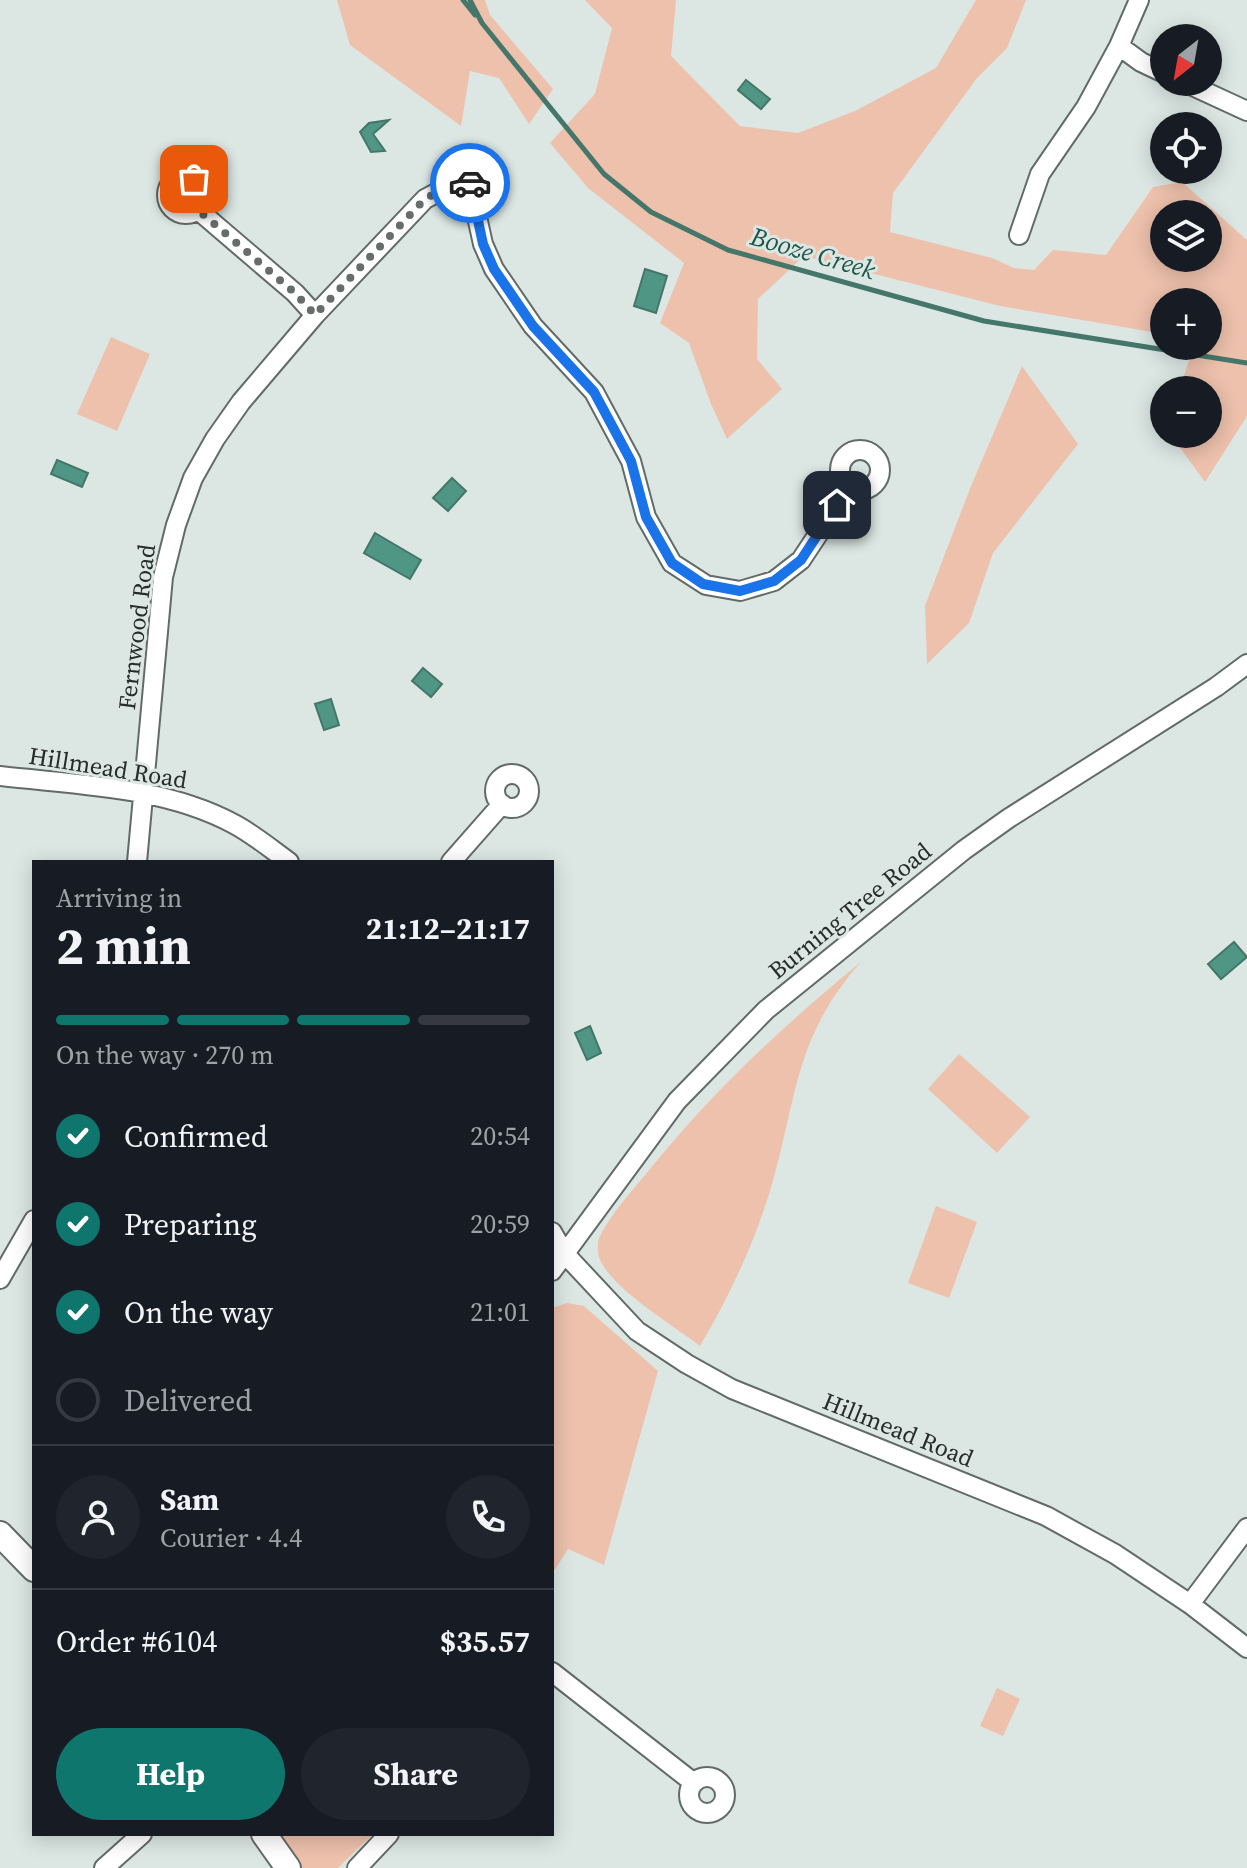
<!DOCTYPE html>
<meta charset="utf-8">
<style>
:root{--surface:#171b24;--page:#20242c;--text:#f1f3f6;--muted:#9ea1a6;--line:#363941;--accent:#0f766e}
body{margin:0;font-family:"Source Serif 4",serif;background:var(--page);color:var(--text);height:100vh;display:flex;flex-direction:column;font-size:30px;white-space:nowrap}
*{box-sizing:border-box;margin:0}
p{font-size:26px;color:var(--muted)}
.icon{flex:none;width:44px;height:44px;fill:none;stroke:currentColor;stroke-width:2;stroke-linecap:round;stroke-linejoin:round}
.map{position:relative;flex:1;overflow:hidden}
.panel{position:absolute;left:32px;top:860px;width:522px;height:976px;display:flex;flex-direction:column;background:var(--surface);border-radius:0px;box-shadow:0 4px 20px #0003}
.panel>*{flex:none}
.needle{width:52px;rotate:211deg}
.tools{position:absolute;left:1150px;top:24px;display:grid;gap:16px}
.tools a{display:grid;place-items:center;width:72px;height:72px;border-radius:50%;background:var(--surface);box-shadow:0 4px 20px #0003;font-size:40px}
.pin{position:absolute;display:grid;place-items:center;width:68px;height:68px;color:#fff;margin:-34px;border-radius:16px;box-shadow:0 4px 12px #0006}
.courier{position:absolute;display:grid;place-items:center;width:80px;height:80px;margin:-40px;border:6px solid #1a73e8;border-radius:50%;background:#fff;color:#222;box-shadow:0 2px 10px #0007}
.head em{font-style:normal;font-weight:700}
.head div{display:flex;flex-direction:column-reverse}
.head{display:flex;align-items:center;justify-content:space-between;height:136px;padding:0 24px}
h1{font-size:52px;font-weight:700;line-height:60px}
.bar{display:grid;grid-template-columns:repeat(4,1fr);gap:12px 8px;align-content:center;height:96px;padding:0 24px}
.bar i{height:10px;border-radius:6px;background:var(--line)}
.bar .active{background:var(--accent)}
.bar p{grid-column:span 4}
.line{display:flex;align-items:center;gap:20px;padding:0 24px;border-top:2px solid var(--line)}
.line div{flex:1}
.round{display:grid;place-items:center;flex:none;width:84px;height:84px;border-radius:42px;background:var(--page)}
ol{padding:0 24px;list-style:none}
li{display:flex;align-items:center;gap:24px;height:88px}
li p{margin-inline-start:auto}
li .icon{padding:8px;border-radius:50%;background:var(--accent);color:#fff;stroke-width:4}
li:last-child{color:var(--muted)}
li i{width:44px;height:44px;border:4px solid var(--line);border-radius:50%}
.button{display:flex;gap:16px;margin-top:auto;padding:16px 24px}
.button a{flex:1;height:92px;border-radius:48px;background:var(--accent);color:#fff;font-size:32px;font-weight:700;line-height:92px;text-align:center}
.button a+a{background:var(--page);color:var(--text)}
.map>svg:first-child{display:block}
</style>
<div class="map">
<svg width="1247" height="1868" viewBox="0 0 1247 1868">
<rect width="100%" height="100%" fill="#dce7e4"/>
<path fill="#edc1ac" fill-rule="evenodd" d="M337,0H485L490,15L553,89L529,124L499,78L470,71L461,126L350,45Z
M585,0H676L671,56L740,126L798,133L855,111L936,68L976,0H1026L1007,48L977,78L893,193L890,232L992,258L1014,268L1034,270L1053,250L1106,255L1153,187L1182,182L1247,240V416L1205,482L1170,434H1208V390H1179L1194,346H1208V302H1164V334L1000,306L804,256L758,299L757,359L782,389L727,439L711,404L689,343L660,323L684,263L588,188L550,143L595,94L612,28ZM1208,214V258H1164V214Z
M111,337L150,354L117,431L77,414Z
M1022,366L1078,444L993,553L969,623L927,664L925,606L971,486Z
M861,962C793,1038 797,1101 770,1191C753,1246 729,1297 700,1346C673,1325 617,1292 601,1262C597,1254 597,1246 599,1238C611,1213 633,1190 650,1169C713,1091 784,1025 861,962Z
M959,1054L1030,1117L997,1153L928,1089Z
M936,1206L977,1222L949,1298L908,1283Z
M567,1303L584,1306L658,1371L604,1565L568,1549L552,1574V1308Z
M997,1688L1020,1699L1003,1736L980,1726Z
M278,1834H373L338,1868H302Z"/>
<path fill="#509684" stroke="#447669" stroke-width="2" d="M746,80L770,99L761,109L738,90Z
M389,120L373,134L385,151L371,152L360,132L369,123Z
M645,269L667,276L656,313L634,306Z
M57,460L88,473L82,487L51,474Z
M452,478L466,491L448,511L433,498Z
M375,533L421,560L410,579L364,553Z
M423,668L442,684L431,697L412,681Z
M331,699L339,725L324,730L315,704Z
M1234,942L1247,957L1221,979L1208,964Z
M590,1026L601,1053L587,1060L575,1033Z"/>
<g fill="none" stroke-linecap="round" stroke-linejoin="round">
<path stroke="#447669" stroke-width="5" d="M463,0L475,15
M470,0L482,23L604,174L651,212L728,250L984,321L1247,363"/>
<defs>
<path id="minor" d="M1119,46L1141,62L1164,73
M1184,82L1247,111
M167 195a19 19 0 1 1 38 0a19 19 0 1 1-38 0Z
M198,210L295,293L315,315
M1019,235L1040,174L1086,107L1119,46L1139,0
M840 470a20 20 0 1 1 40 0a20 20 0 1 1-40 0Z
M495 791a17 17 0 1 1 34 0a17 17 0 1 1-34 0Z
M0,776C78,785 163,786 234,824C253,834 271,849 289,862
M137,862L163,577L176,525L193,478L215,439L241,402L315,315L425,199L468,176L483,244L494,269L533,326L594,392L631,461L646,517L672,563L706,585L740,591L774,581L801,560L850,486
M451,862L502,804
M552,1232L564,1253L637,1331L687,1364L732,1389L1046,1516L1115,1554L1190,1604L1247,1648
M552,1271L677,1101L766,1010L964,850L1009,818L1216,687L1247,664
M0,1279L34,1220
M1190,1604L1247,1528
M552,1672L694,1783
M689 1795a18 18 0 1 1 36 0a18 18 0 1 1-36 0Z
M104,1868L142,1834
M357,1868L389,1834"/>
<path id="secondary" d="M0,1534L34,1569
M264,1834L288,1868"/>
</defs>
<use href="#minor" stroke="#626b68" stroke-width="22"/>
<use href="#secondary" stroke="#626b68" stroke-width="28"/>
<use href="#minor" stroke="#fff" stroke-width="18"/>
<use href="#secondary" stroke="#fff" stroke-width="24"/>
</g>
<g fill="none" stroke-linecap="round" stroke-linejoin="round">
<path stroke="#666d6b" stroke-width="8" stroke-dasharray="0 14.4" d="M194,179C206,187 207,199 198,210L295,293L315,315L425,199L468,176L470,183"/>
<path stroke="#1a73e8" stroke-width="10" d="M470,183L483,244L494,269L533,326L594,392L631,461L646,517L672,563L703,584L740,591L774,581L801,560L837,505"/>
</g>
<g text-anchor="middle" stroke-width="6" stroke-linejoin="round" paint-order="stroke">
<g font-size="24" fill="#272c2a" stroke="#dce7e4">
<text transform="translate(137 627) rotate(-83)" y="8">Fernwood Road</text>
<text transform="translate(108 768) rotate(9)" y="8">Hillmead Road</text>
<text transform="translate(850 911) rotate(-39)" y="8">Burning Tree Road</text>
<text transform="translate(898 1430) rotate(22)" y="8">Hillmead Road</text>
</g>
<g font-size="26" font-style="italic" fill="#1d5749" stroke="#dce7e4">
<text transform="translate(813 253) rotate(16)" y="9">Booze Creek</text>
</g>
</g>
</svg>
<div class="tools">
<a><svg class="needle" viewBox="-14 -14 28 28"><path d="M0-13l5 13h-10z" fill="#e53935"/><path d="M0 13l5-13h-10z" fill="#9ea1a6"/></svg></a>
<a><svg class="icon" aria-label="locate" viewBox="0 0 24 24"><circle cx="12" cy="12" r="6"/><path d="M12 2v4M12 18v4M2 12h4M18 12h4"/></svg></a>
<a><svg class="icon" aria-label="layers" viewBox="0 0 24 24"><path d="M12 4l9 5-9 5-9-5zM3 14l9 5 9-5"/></svg></a>
<a>+</a>
<a>−</a>
</div>
<div class="pin" style="left:194px;top:179px;background:#ea580c"><svg class="icon" aria-label="bag" viewBox="0 0 24 24"><path d="M5 8h14l-1 12H6zM9 8a3 3 0 0 1 6 0"/></svg></div>
<div class="pin" style="left:837px;top:505px;background:#1f2937"><svg class="icon" aria-label="home" viewBox="0 0 24 24"><path d="M3 11l9-7 9 7M6 9v11h12V9"/></svg></div>
<div class="courier" style="left:470px;top:183px"><svg class="icon" aria-label="car" viewBox="0 0 24 24"><path d="M5 17H2v-5l4-1 3-4h7l3 4 3 1v5h-3M9 17h6M6 11h13"/><circle cx="7" cy="17" r="2"/><circle cx="17" cy="17" r="2"/></svg></div>
<section class="panel">
<div class="head"><div><h1>2 min</h1><p>Arriving in</p></div><em>21:12–21:17</em></div>
<div class="bar"><i class="active"></i><i class="active"></i><i class="active"></i><i></i><p>On the way · 270 m</p></div>
<ol>
<li><svg class="icon" aria-label="check" viewBox="0 0 24 24"><path d="M5 12l5 5 9-10"/></svg>Confirmed<p>20:54</p></li>
<li><svg class="icon" aria-label="check" viewBox="0 0 24 24"><path d="M5 12l5 5 9-10"/></svg>Preparing<p>20:59</p></li>
<li><svg class="icon" aria-label="check" viewBox="0 0 24 24"><path d="M5 12l5 5 9-10"/></svg>On the way<p>21:01</p></li>
<li><i></i>Delivered</li>
</ol>
<div class="line" style="height:144px"><a class="round"><svg class="icon" aria-label="person" viewBox="0 0 24 24"><circle cx="12" cy="8" r="4"/><path d="M4 21q1-7 8-7t8 7"/></svg></a><div><b>Sam</b><p>Courier · 4.4</p></div><a class="round"><svg class="icon" aria-label="phone" viewBox="0 0 24 24"><path d="M5 4h4l2 5-3 2q2 4 5 5l2-3 5 2v4C11 20 4 13 5 4z"/></svg></a></div>
<div class="line" style="height:104px"><div>Order #6104</div><b>$35.57</b></div>
<div class="button"><a>Help</a><a>Share</a></div>
</section>
</div>
